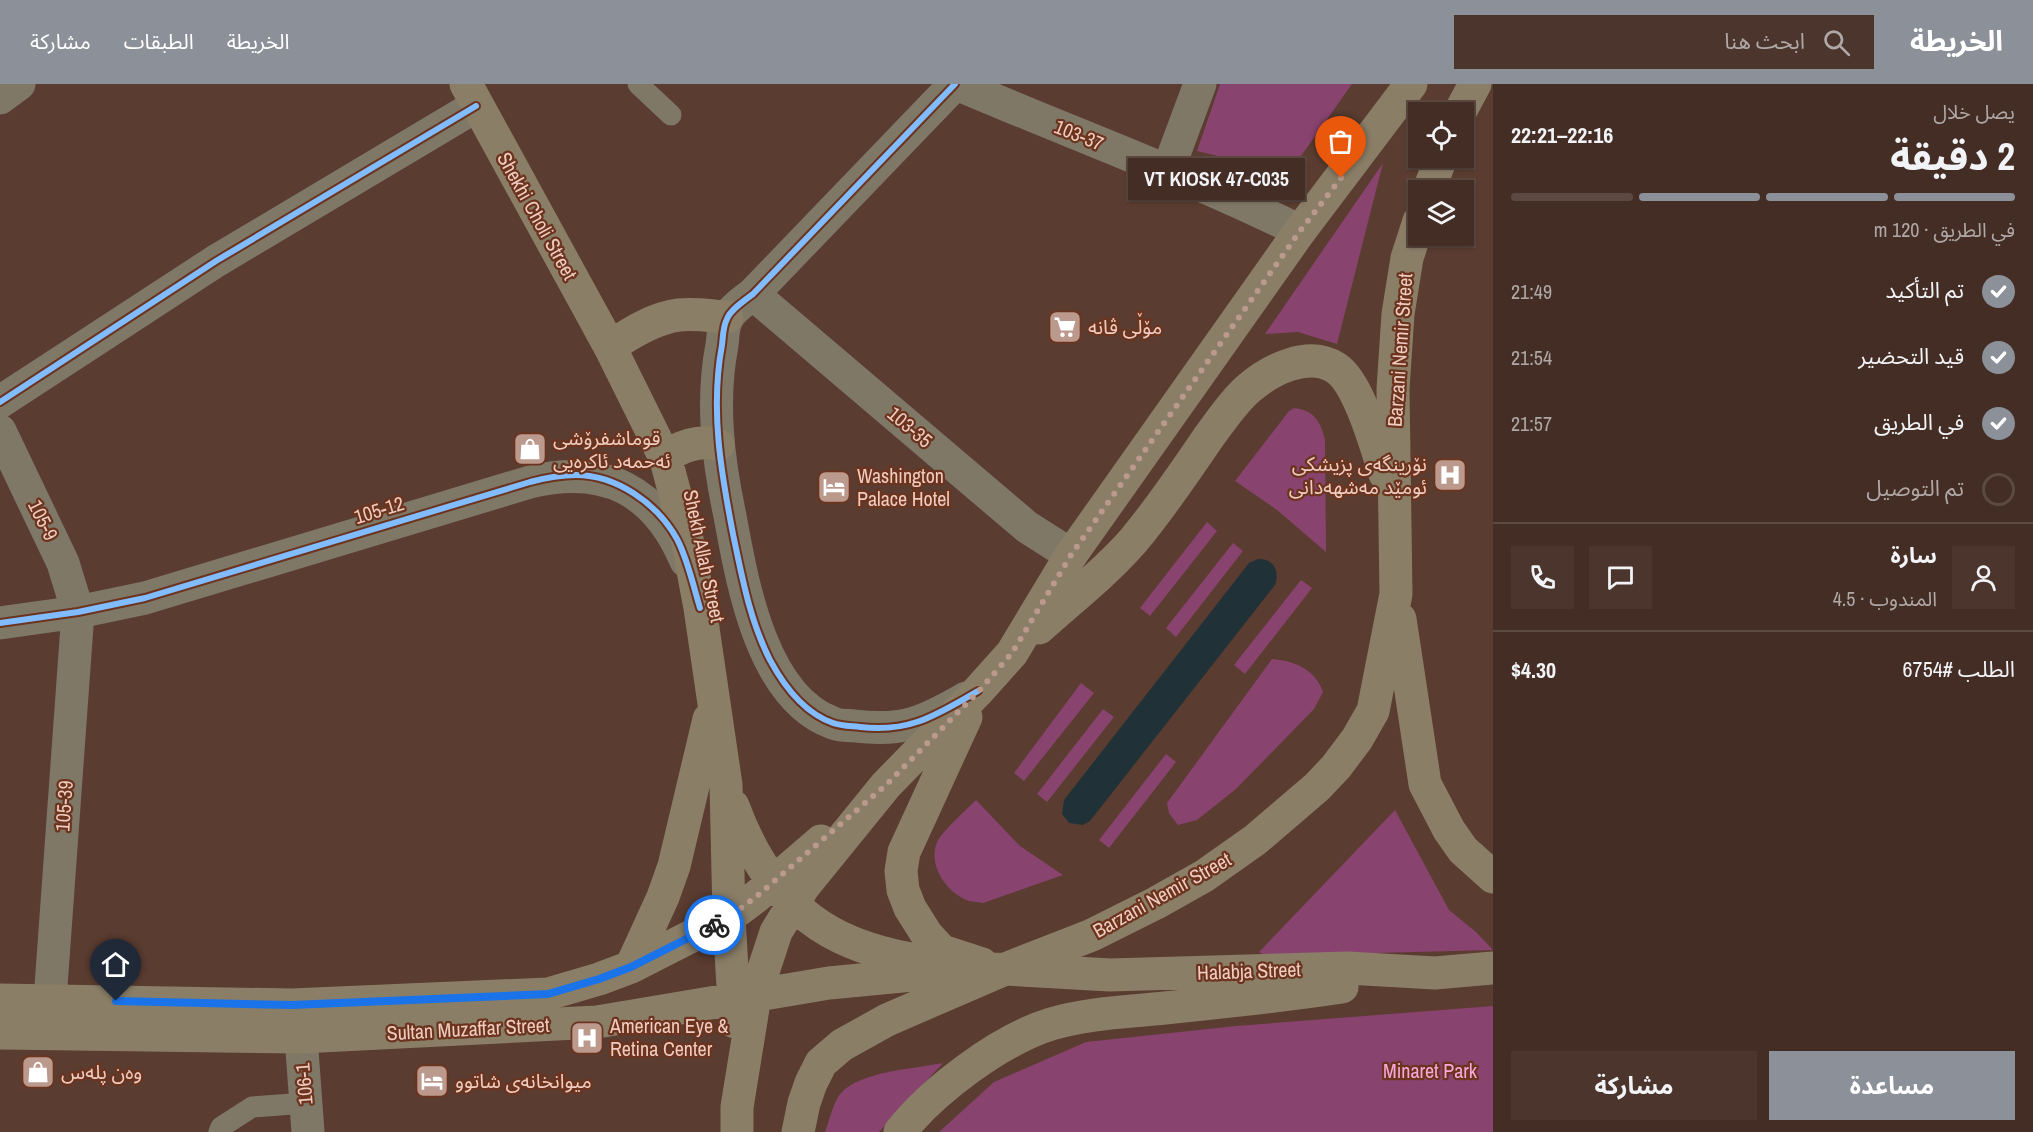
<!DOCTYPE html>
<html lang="ar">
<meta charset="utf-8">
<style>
:root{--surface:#442d24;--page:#4b352c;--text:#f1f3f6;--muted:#afa8a6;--line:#5c4941;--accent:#8c9099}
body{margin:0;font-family:"Archivo Narrow","Noto Sans Arabic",sans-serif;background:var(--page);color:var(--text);direction:rtl;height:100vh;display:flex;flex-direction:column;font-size:22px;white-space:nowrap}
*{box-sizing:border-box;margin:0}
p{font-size:20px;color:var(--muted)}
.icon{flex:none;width:33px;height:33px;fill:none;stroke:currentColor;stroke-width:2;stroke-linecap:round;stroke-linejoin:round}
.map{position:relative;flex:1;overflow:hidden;direction:ltr}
.side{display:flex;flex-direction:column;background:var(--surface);width:540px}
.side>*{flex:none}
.controls{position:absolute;left:1408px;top:18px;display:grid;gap:12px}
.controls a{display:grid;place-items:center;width:66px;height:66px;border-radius:0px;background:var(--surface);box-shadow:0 2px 4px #0004,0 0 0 2px var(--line);font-size:30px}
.pin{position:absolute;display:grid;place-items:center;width:51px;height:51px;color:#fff;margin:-62px -26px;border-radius:50% 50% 50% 0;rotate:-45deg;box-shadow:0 0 6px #0007}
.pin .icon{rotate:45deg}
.courier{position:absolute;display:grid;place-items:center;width:60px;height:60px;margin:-30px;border:4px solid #1a73e8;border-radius:50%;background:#fff;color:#222;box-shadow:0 2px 8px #0007}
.bubble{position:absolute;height:42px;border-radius:0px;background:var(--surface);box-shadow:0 2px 4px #0004,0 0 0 2px var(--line);font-size:20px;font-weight:700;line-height:42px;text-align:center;direction:rtl}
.summary em{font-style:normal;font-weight:700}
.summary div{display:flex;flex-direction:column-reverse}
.summary{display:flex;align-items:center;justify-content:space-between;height:102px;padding:0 18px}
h1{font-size:39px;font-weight:700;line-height:45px}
.bar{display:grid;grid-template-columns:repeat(4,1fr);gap:9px 6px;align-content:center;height:72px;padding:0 18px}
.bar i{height:8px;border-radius:4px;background:var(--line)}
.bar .current{background:var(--accent)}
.bar p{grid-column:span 4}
.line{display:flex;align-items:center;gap:15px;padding:0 18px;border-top:2px solid var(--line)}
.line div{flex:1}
.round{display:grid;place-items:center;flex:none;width:63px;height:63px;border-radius:0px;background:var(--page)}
ol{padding:0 18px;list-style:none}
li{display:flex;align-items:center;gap:18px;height:66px}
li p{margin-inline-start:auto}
li .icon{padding:6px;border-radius:50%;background:var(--accent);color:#fff;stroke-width:4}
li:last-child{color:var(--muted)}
li i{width:33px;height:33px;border:3px solid var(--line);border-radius:50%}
.primary-button{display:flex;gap:12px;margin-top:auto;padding:12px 18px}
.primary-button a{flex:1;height:69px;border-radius:0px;background:var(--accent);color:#fff;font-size:24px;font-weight:700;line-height:69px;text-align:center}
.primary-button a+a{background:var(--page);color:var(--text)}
header{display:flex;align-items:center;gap:36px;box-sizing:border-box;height:84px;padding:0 30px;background:var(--accent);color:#fff}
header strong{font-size:28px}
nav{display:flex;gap:33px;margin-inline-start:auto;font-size:21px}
.search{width:420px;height:54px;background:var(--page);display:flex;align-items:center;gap:15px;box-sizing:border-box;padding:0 21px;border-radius:0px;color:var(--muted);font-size:22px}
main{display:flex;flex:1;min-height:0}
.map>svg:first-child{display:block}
</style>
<header>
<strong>الخريطة</strong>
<div class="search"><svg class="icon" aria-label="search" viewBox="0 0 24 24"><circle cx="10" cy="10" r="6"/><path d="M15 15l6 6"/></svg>ابحث هنا</div>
<nav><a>الخريطة</a><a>الطبقات</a><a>مشاركة</a></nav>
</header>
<main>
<section class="side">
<div class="summary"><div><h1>2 دقيقة</h1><p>يصل خلال</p></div><em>22:16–22:21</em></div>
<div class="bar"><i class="current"></i><i class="current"></i><i class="current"></i><i></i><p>في الطريق · 120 m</p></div>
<ol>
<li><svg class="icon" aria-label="check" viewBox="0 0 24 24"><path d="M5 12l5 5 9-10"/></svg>تم التأكيد<p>21:49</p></li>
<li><svg class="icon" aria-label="check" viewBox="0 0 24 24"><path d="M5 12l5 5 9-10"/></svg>قيد التحضير<p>21:54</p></li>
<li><svg class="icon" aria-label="check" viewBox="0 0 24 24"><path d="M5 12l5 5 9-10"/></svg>في الطريق<p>21:57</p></li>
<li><i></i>تم التوصيل</li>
</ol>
<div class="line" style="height:108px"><a class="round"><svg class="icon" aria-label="person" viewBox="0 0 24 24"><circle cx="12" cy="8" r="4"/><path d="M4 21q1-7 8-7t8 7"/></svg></a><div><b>سارة</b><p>المندوب · 4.5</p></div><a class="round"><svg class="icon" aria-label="chat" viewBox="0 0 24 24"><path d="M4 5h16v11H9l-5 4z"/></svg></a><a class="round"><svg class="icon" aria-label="phone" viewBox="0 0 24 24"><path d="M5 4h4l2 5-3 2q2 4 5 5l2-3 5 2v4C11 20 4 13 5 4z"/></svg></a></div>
<div class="line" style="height:78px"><div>الطلب #6754</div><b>$4.30</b></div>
<div class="primary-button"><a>مساعدة</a><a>مشاركة</a></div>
</section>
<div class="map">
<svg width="1493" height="1048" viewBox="0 0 1493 1048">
<rect width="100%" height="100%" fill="#5a3c30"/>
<path fill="#89436f" d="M1220,0H1352L1289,89L1197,67Z
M1383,79L1337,260L1298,248L1265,250Z
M1294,324C1314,326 1321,338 1325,356L1326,468L1277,426L1235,397L1289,327Z
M1207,438L1217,447L1150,532L1140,524Z
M1233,459L1243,467L1176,553L1166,544Z
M1301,496L1312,504L1245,590L1234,581Z
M1272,575C1295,577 1315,585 1323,608L1314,625L1236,705L1197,736L1178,741L1169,729L1167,719Z
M1081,599L1094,609L1024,697L1014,689Z
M1103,625L1114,633L1047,718L1037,710Z
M1166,670L1176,678L1109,764L1099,756Z
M976,716L1020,762L1063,791L983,819C979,818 974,818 969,817C945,809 924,776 940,753C950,740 964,728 976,716Z
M1395,726L1449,826L1476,848L1493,866L1375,869L1283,881L1259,868Z
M1493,922V1048H939L994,998L1086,958L1236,942Z
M943,979L879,1048H825C829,1038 834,1016 841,1009C861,987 914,985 943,979Z"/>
<path fill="#203238" d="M1258,475C1274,474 1280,488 1275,501L1090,737L1083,741L1069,739L1062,730L1064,716L1249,479Z"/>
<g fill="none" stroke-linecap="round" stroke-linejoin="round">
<path stroke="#7f7866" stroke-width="21" d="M638,0L671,31
M219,1048L221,1043L252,1023L306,1019"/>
<path stroke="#7f7866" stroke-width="33" d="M955,0L753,210C745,216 731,226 727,235C723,242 723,253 722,261C711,318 718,376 730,432C742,497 761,613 833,639C839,642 848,641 855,642C903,648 925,638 966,614
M957,0C1071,49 1189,92 1300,147
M0,14L19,0
M1168,86L1200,0
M753,210L1027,443L1071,471
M0,318L216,177L476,22
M0,347L63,479L78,528L50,916
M0,539L78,528L145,514L530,398C605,380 656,406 686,477
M301,953L308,1048"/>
<path stroke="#8a7e67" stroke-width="33" d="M466,0L610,263L666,376L687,455L700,524L726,701L729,833L735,938
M1460,28L1475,0
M1429,106L1441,74
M610,263C630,249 654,234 679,231C694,229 711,232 727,233
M666,376C676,362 702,355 718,361
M1400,535L1425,700L1449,746L1463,766L1493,793
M1039,544C1070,516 1105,489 1133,457C1160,425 1184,389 1208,354C1220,338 1233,318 1248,305C1270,286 1308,266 1336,284C1359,299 1376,363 1385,390
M966,633L904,768L901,787L903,806L910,824L927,851L942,867L982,880
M733,722C755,782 790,833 851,858C877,869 905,874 932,879
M631,883L663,813L674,782L709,635
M0,916L292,921L548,910L599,895L631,883L729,833L757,812L821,757
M0,949L301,953L597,938L829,899L965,886L1005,885L1110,891L1347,884L1435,889L1493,884
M737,1048V1023L755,912L776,848L804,802L886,701L978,607L1012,569L1071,471L1300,147L1411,0
M798,1048L804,1019L811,999L821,979L842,961L887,936L1005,885L1092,851L1156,819L1204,792L1255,756L1317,703L1336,683L1357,655L1373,627L1396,510L1393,305L1398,230L1407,174L1419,137
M900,1048C933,1006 1000,956 1051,940C1087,929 1127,928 1165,924C1224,918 1283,912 1342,903"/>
<defs>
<path id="cycleway" d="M955,0L753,210C745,216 730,226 727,235C723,242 723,253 722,261C710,325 721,388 733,450C742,493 750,537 770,576C784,602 804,629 833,639C841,642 851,642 860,643C910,649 936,631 978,607
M0,318L216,177L476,22
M0,539L78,528L145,514L530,398C545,394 560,391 576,391C616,391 657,419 677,455C688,476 693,501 700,524"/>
</defs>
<use href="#cycleway" stroke="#6c341f" stroke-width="10"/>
<use href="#cycleway" stroke="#80bcff" stroke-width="6"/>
</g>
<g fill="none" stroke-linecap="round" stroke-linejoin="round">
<path stroke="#bb9a8d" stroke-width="6" stroke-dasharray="0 10.8" d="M714,841L729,833L757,812L886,701L978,608L1012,569L1071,471L1300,147L1341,94"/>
<path stroke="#1a73e8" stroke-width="8" d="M116,917L292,921L548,910L599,895L631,883L714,841"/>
</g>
<defs>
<symbol id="supermarket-square" viewBox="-11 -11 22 22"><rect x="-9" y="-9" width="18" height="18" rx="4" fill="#bb9a8d" stroke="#6c341f"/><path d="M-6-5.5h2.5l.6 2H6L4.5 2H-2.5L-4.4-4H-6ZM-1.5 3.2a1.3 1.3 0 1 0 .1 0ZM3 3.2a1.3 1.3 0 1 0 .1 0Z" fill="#fff"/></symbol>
<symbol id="shop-square" viewBox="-11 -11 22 22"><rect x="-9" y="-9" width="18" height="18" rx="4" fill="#bb9a8d" stroke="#6c341f"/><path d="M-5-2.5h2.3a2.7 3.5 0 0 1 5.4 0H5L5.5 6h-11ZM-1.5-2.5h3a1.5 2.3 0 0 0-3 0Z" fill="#fff"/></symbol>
<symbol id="hospital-square" viewBox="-11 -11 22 22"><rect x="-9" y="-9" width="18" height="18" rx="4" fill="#bb9a8d" stroke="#6c341f"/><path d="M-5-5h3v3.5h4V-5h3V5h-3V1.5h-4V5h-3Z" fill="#fff"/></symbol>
<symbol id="hotel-square" viewBox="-11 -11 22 22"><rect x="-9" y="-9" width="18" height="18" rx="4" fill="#bb9a8d" stroke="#6c341f"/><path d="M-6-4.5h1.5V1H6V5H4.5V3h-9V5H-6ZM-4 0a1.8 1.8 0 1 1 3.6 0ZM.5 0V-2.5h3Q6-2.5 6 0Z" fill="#fff"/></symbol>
</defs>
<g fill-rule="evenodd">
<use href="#supermarket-square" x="1046" y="224" width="38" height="38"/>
<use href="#shop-square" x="511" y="346" width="38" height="38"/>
<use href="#hospital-square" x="1431" y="372" width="38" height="38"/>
<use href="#hotel-square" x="815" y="384" width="38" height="38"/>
<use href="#hospital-square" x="568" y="935" width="38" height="38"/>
<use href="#shop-square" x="19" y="969" width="38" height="38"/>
<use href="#hotel-square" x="413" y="978" width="38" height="38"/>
</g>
<g text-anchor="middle" stroke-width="4.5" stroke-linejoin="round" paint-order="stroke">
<g font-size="20" fill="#efccbf" stroke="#6c341f">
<text transform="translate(1079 51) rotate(22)" y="7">103-37</text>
<text transform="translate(537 132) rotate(61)" y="7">Shekhi Choli Street</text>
<text transform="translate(1400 266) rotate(-86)" y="7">Barzani Nemir Street</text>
<text transform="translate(910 343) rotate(40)" y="7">103-35</text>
<text transform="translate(379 426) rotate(-17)" y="7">105-12</text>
<text transform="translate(43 436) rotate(64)" y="7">105-9</text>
<text transform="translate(704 472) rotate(78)" y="7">Shekh Allah Street</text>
<text transform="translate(64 722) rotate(-86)" y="7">105-39</text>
<text transform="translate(1162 811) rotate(-29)" y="7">Barzani Nemir Street</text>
<text transform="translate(1249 887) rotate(-2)" y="7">Halabja Street</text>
<text transform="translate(468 945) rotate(-3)" y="7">Sultan Muzaffar Street</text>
<text transform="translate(304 1000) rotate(-95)" y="7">106-1</text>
</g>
<g font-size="20" fill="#efccbf" stroke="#6c341f" text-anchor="start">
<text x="1088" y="250">مۆڵی ڤانە</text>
<text x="553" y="361">قوماشفرۆشی<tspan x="553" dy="23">ئەحمەد ئاکرەیی</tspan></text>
<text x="1427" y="387" text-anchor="end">نۆرینگەی پزیشکی<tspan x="1427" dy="23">ئومێد مەشهەدانی</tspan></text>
<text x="857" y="399">Washington<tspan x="857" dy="23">Palace Hotel</tspan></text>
<text x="610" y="949">American Eye &amp;<tspan x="610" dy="23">Retina Center</tspan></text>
<text x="61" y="995">وەن پلەس</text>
<text x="455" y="1004">میوانخانەی شاتوو</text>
</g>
<g font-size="20" fill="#f9a7dc" stroke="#6c341f">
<text x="1430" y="994">Minaret Park</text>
</g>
</g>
</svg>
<div class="controls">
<a><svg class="icon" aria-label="locate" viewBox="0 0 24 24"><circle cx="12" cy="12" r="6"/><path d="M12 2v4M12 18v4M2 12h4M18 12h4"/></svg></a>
<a><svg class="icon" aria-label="layers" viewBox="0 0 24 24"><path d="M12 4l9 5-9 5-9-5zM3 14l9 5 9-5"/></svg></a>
</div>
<div class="pin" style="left:1341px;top:94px;background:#ea580c"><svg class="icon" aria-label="bag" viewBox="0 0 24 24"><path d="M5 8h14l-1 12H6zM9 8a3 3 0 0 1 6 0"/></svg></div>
<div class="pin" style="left:116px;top:917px;background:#1f2937"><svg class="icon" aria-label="home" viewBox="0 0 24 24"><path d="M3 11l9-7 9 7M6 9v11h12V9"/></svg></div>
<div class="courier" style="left:714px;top:841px"><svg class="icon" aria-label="bike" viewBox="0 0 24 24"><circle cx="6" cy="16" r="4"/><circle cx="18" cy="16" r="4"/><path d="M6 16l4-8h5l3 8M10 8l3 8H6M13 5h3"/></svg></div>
<div class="bubble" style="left:1128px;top:74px;width:177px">VT KIOSK 47-C035</div>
</div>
</main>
